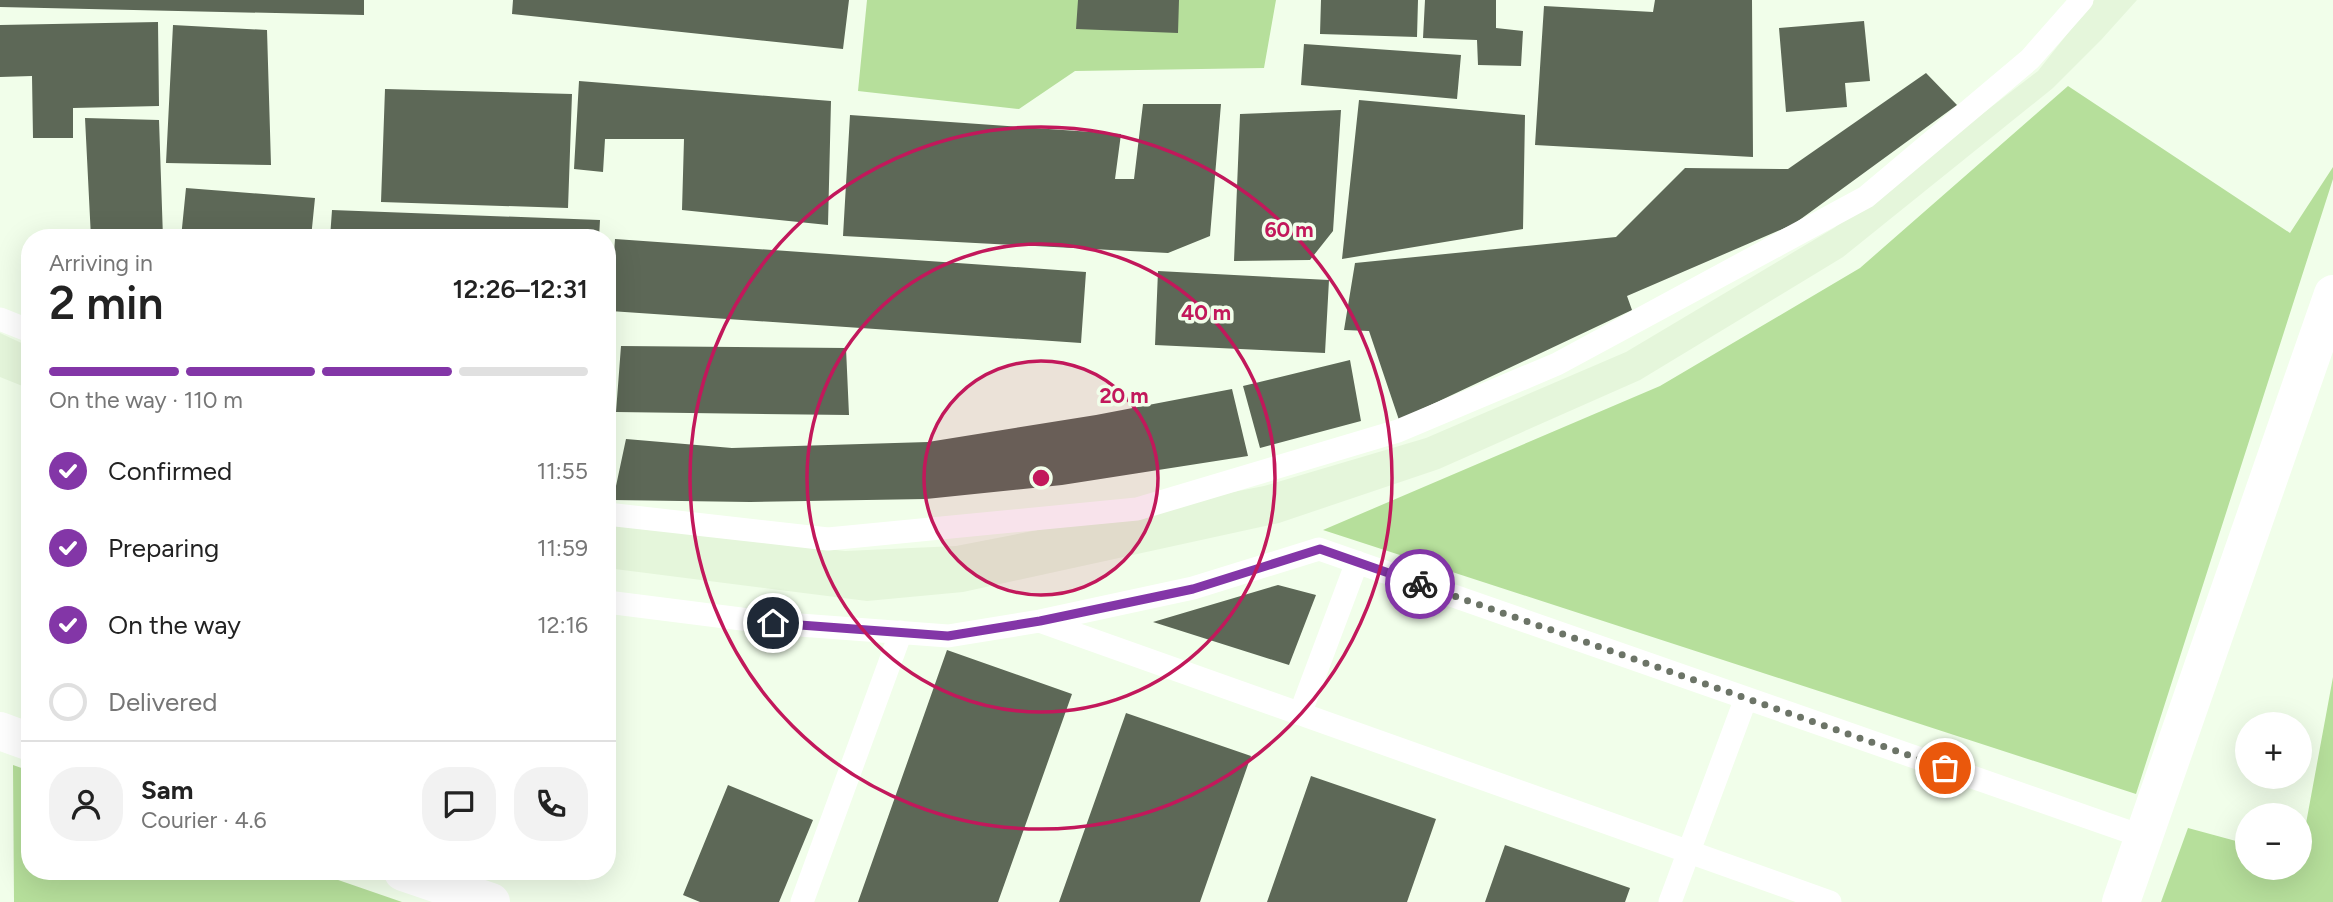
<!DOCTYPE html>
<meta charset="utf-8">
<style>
:root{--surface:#fff;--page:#f2f2f2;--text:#222;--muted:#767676;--line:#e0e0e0;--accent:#8336a7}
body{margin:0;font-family:Figtree,sans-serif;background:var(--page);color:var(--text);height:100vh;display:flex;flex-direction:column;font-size:26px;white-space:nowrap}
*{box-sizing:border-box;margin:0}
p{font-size:23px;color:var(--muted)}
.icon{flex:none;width:38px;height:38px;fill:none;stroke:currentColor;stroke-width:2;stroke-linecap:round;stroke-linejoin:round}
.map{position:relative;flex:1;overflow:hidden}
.side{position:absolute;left:21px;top:229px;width:595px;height:651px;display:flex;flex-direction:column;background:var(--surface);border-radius:28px;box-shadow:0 7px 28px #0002}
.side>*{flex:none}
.controls{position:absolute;left:2235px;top:712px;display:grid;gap:14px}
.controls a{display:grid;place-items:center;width:77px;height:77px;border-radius:50%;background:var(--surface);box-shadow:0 7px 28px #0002;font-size:35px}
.pin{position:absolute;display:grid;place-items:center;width:60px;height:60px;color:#fff;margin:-30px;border:4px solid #fff;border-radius:50%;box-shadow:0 2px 7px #0007}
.courier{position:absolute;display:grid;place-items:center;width:70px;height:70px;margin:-35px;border:5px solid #8336a7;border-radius:50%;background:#fff;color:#222;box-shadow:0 2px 9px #0007}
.head em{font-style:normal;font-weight:600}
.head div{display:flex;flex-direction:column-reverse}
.head{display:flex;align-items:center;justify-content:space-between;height:119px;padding:0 28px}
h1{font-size:46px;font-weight:600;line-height:52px}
.bar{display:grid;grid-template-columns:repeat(4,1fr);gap:10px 7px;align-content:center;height:84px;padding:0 28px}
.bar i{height:9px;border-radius:5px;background:var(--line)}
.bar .active{background:var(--accent)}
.bar p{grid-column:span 4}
.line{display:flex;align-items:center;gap:18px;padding:0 28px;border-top:2px solid var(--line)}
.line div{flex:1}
.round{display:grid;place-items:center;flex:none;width:74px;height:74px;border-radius:28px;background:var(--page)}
ol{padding:0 28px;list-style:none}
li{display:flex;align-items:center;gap:21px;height:77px}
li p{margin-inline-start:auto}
li .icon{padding:7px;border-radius:50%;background:var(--accent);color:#fff;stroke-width:4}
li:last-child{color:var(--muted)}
li i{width:38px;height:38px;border:4px solid var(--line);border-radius:50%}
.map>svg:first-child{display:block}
</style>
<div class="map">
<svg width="2333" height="902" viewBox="0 0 2333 902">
<rect width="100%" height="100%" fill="#f1feea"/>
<path fill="#e5f6db" d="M2094,0H2137L2101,40L2053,88L1843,257L1640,380L1439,469L1279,523L963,592L867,601L607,568V525L845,551L956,546L1264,486L1426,438L1626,352L1834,228L2038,71Z
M0,333L30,347V389L0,377Z"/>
<path fill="#b6df9b" d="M867,0H1276L1264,68L1075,71L1019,109L858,91Z
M2068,86L2290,233L2333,167V179L2136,794L1323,530L1660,386L1860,268Z
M2333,677V902H2161L2188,828L2247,844V868H2300V856Z
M13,765L30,771V872H315L402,902H14Z"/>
<path fill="#5d6857" d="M0,0H364V15L0,7Z
M513,0H849L843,49L512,14Z
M1078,0H1179L1178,33L1076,29Z
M1321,0H1418L1417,37L1320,34Z
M1425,0H1496V28L1523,31L1521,66L1478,65L1477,40L1423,38Z
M1655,0H1752L1753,157L1535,145L1544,6L1653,12Z
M1864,21L1870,81L1845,83L1847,107L1786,112L1779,28Z
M158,22L159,106L73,108V138H33L32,76L0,77V25Z
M173,25L267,30L271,165L166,163Z
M1304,44L1461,55L1457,99L1301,85Z
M1926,73L1957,105L1794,224L1627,296L1632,310L1399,420L1369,331L1344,330L1355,263L1616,237L1685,168L1788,169Z
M579,81L831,101L828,225L682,210L684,139H605L603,172L574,169Z
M385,89L572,94L568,208L381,202Z
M1359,100L1525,115L1523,229L1342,259Z
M1143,104H1221L1210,236L1168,253L843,236L850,115L1121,134L1115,179H1134Z
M1341,110L1333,231L1310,260L1234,261L1240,114Z
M85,118L159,120L163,238H91Z
M186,188L315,198L311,238H181Z
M332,210L600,220L599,238H330Z
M615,239L1086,272L1081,343L610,311Z
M1158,271L1329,280L1325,353L1155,345Z
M621,346L846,348L849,415L616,412Z
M1350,360L1361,421L1260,448L1243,386Z
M1232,389L1248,456L1062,485L926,499L750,502L613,500L626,439L732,448L928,442L1096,415Z
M1278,585L1316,595L1289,665L1153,622Z
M947,650L1072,694L998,902H858Z
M1126,713L1251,756L1200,902H1059Z
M1311,776L1436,819L1407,902H1267Z
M728,785L813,820L779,902H700L683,895Z
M1505,845L1630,888L1625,902H1485Z"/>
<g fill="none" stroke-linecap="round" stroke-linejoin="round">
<path stroke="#fff" stroke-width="23" d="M0,319L30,331
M607,514L828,539L1137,509L1398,431L1557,364L1866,197L2030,59L2082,0
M607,602L773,623L948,636L1040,621L1193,588L1319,549L2144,837
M1042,622L1830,902
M1300,714L1357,562
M802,902L901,632
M1670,902L1746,698"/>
<path stroke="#fff" stroke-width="38" d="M0,731L30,742
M403,872L491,902
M2121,902L2333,294"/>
</g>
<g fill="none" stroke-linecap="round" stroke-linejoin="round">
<path stroke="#6c7467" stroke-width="7" stroke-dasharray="0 12.6" d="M1420,584L1945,768"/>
<path stroke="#8336a7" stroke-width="9" d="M773,623L948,636L1040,621L1193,589L1320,549L1420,584"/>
</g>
<circle cx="1041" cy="478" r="117" fill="#c2185b" fill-opacity=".12"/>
<g fill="none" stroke="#c2185b" stroke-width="3.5">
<circle cx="1041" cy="478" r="117"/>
<circle cx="1041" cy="478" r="234"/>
<circle cx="1041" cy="478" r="351"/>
</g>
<circle cx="1041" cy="478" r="10" fill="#c2185b" stroke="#f1feea" stroke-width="3.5"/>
<g font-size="21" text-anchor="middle" font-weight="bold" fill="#c2185b" stroke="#f1feea" stroke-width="7" stroke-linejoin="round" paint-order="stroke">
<text x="1289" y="237">60 m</text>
<text x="1206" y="320">40 m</text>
<text x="1124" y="403">20 m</text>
</g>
</svg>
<div class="controls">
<a>+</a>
<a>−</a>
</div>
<div class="pin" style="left:1945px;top:768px;background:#ea580c"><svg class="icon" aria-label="bag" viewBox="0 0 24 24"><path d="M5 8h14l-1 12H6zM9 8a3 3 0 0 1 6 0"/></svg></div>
<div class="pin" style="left:773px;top:623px;background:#1f2937"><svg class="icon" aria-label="home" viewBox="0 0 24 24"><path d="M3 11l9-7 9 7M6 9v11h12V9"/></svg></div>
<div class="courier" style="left:1420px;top:584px"><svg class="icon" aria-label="bike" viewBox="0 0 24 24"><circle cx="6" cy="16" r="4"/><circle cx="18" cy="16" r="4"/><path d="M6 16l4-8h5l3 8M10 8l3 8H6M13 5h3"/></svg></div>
<section class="side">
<div class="head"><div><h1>2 min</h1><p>Arriving in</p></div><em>12:26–12:31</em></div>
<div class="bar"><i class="active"></i><i class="active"></i><i class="active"></i><i></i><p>On the way · 110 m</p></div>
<ol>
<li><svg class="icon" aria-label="check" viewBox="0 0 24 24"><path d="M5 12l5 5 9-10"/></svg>Confirmed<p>11:55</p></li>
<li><svg class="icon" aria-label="check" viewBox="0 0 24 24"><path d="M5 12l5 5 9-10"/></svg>Preparing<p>11:59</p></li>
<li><svg class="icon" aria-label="check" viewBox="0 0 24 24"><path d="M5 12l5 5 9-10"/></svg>On the way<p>12:16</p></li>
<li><i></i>Delivered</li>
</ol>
<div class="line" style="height:126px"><a class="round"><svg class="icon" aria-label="person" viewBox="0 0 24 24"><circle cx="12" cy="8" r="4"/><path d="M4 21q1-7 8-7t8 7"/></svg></a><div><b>Sam</b><p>Courier · 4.6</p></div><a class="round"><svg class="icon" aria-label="chat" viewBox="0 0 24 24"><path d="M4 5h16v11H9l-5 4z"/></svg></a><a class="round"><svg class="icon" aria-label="phone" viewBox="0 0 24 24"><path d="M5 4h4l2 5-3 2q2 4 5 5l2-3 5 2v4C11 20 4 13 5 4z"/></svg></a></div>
</section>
</div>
